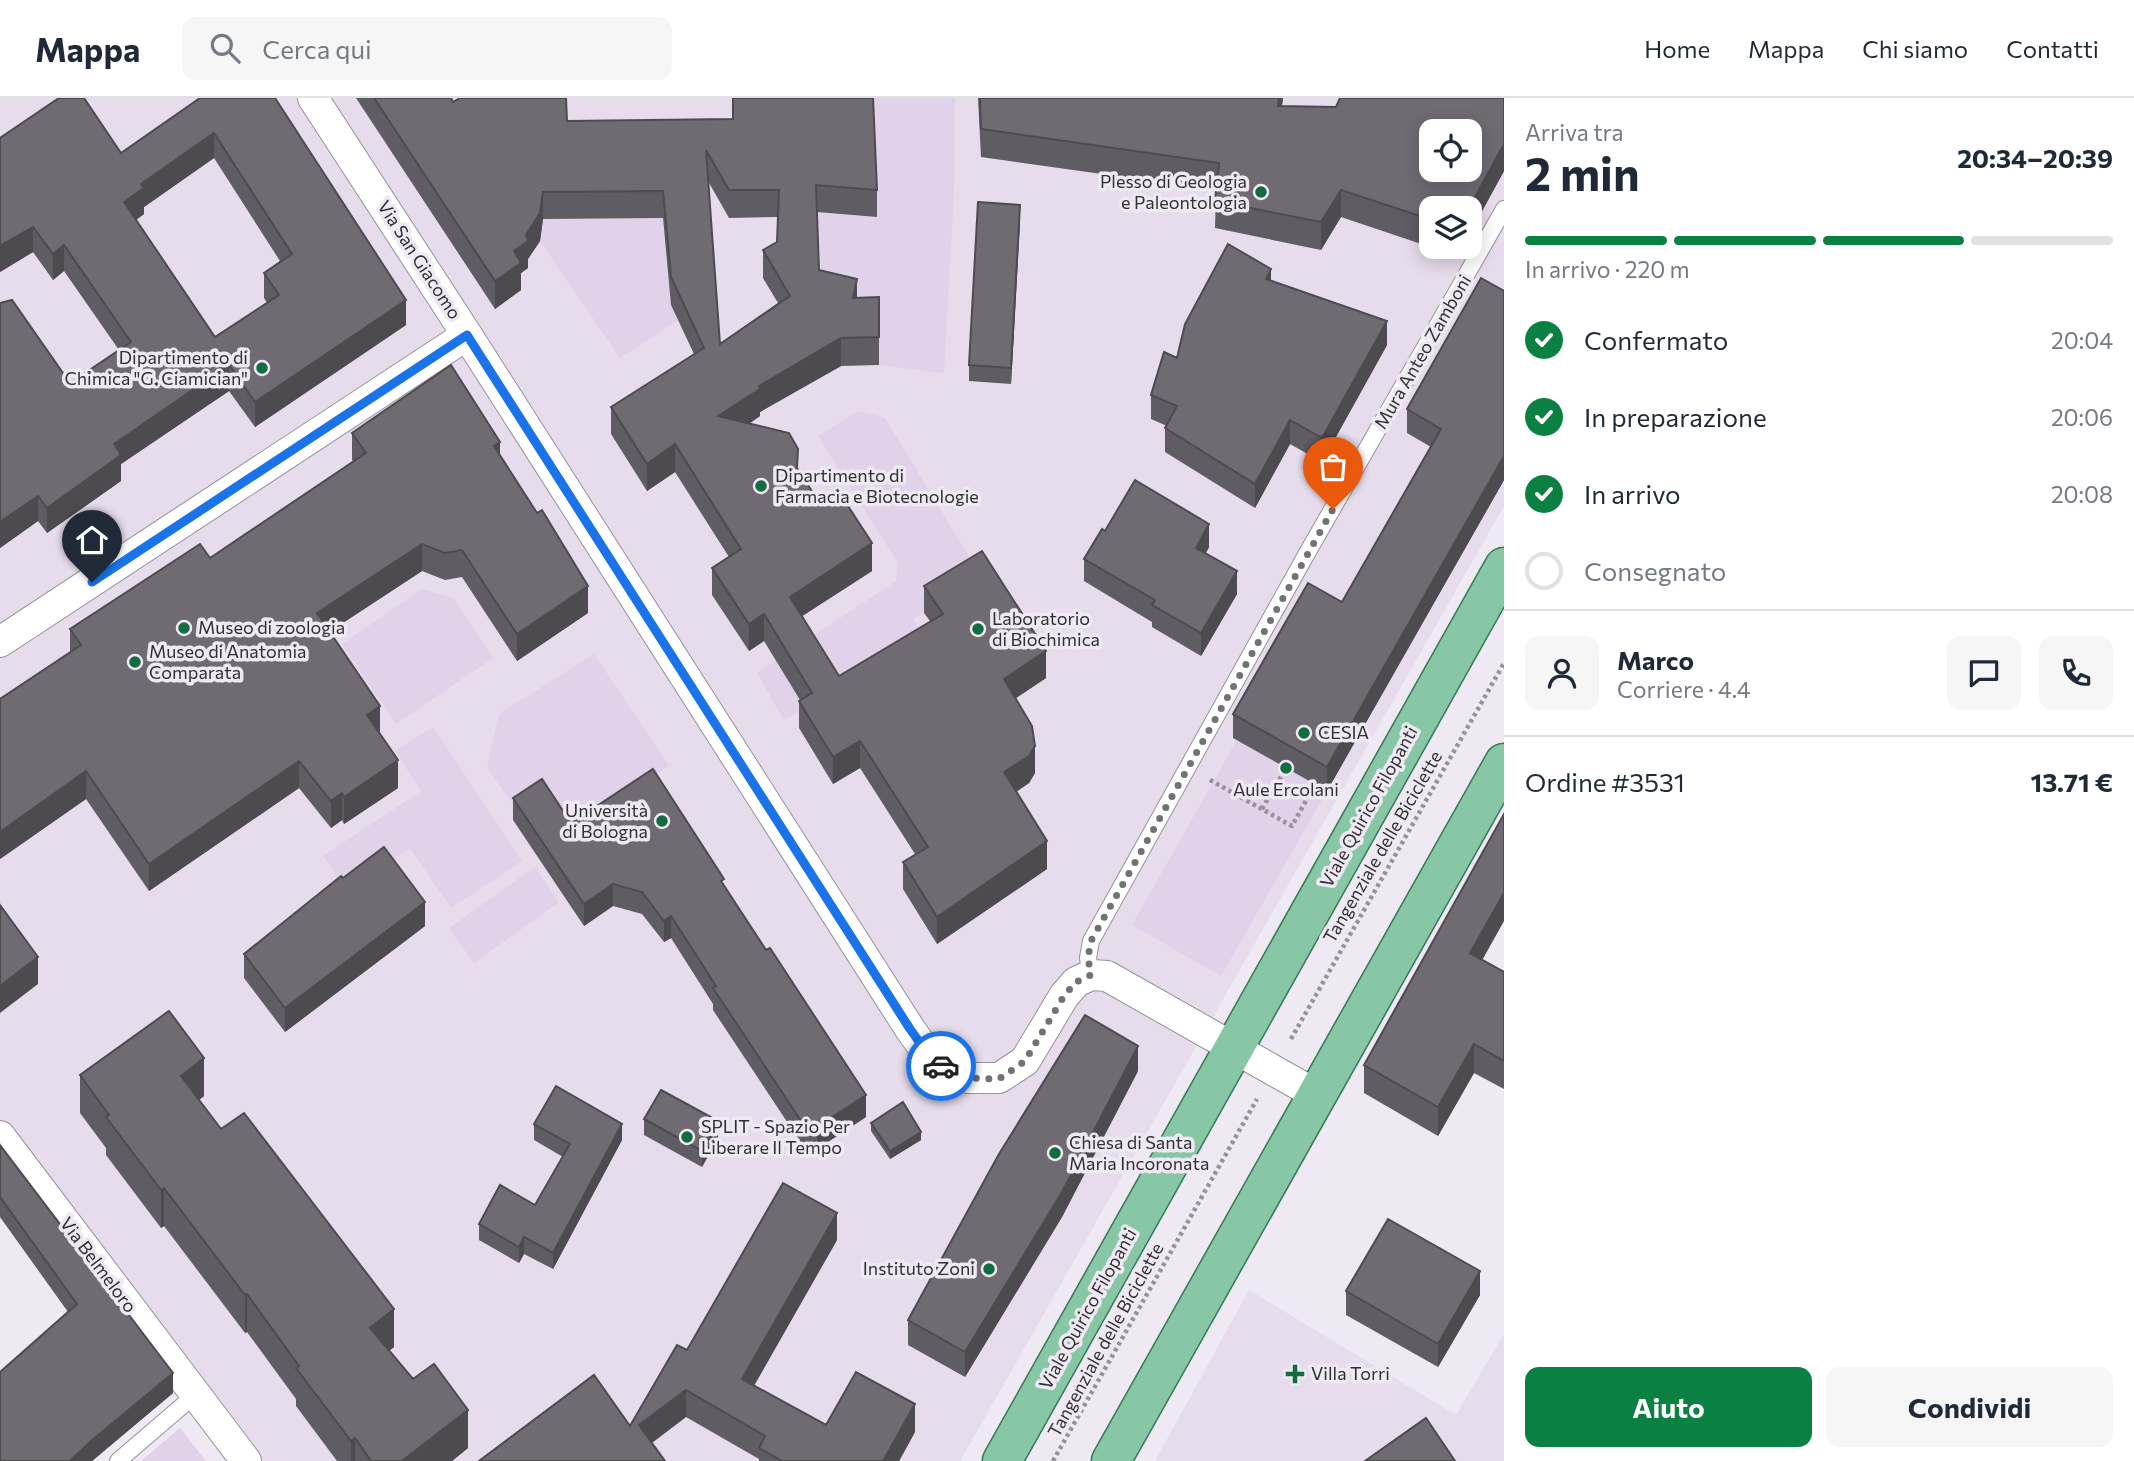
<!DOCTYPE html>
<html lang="it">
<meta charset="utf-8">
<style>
:root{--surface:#fff;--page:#f6f6f7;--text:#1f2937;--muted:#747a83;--line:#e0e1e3;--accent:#0b8043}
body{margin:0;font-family:Commissioner,sans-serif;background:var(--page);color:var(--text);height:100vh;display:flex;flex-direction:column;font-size:26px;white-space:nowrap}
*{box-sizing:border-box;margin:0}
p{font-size:23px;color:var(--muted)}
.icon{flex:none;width:38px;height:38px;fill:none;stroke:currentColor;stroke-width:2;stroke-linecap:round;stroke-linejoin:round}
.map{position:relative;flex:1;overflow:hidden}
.sheet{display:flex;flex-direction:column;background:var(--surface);width:630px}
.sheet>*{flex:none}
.tools{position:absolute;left:1419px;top:21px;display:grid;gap:14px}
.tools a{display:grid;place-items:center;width:63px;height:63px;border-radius:14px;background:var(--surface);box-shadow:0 4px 18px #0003;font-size:35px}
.pin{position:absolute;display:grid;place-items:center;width:60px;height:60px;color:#fff;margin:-72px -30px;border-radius:50% 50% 50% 0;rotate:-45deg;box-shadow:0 0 7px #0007}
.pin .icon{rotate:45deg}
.courier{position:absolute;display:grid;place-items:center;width:70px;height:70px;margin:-35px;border:5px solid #1a73e8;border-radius:50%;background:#fff;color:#222;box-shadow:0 2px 9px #0007}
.headline em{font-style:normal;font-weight:700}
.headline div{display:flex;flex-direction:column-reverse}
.headline{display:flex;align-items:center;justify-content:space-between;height:119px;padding:0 21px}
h1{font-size:46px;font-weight:700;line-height:52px}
.bar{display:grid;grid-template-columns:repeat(4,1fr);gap:10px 7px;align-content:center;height:84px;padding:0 21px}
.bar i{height:9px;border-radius:5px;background:var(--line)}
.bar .on{background:var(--accent)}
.bar p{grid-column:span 4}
.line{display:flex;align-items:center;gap:18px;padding:0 21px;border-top:2px solid var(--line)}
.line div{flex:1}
.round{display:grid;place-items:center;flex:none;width:74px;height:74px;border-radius:14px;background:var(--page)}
ol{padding:0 21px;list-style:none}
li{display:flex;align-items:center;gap:21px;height:77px}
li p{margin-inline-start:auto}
li .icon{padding:7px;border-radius:50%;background:var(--accent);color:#fff;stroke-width:4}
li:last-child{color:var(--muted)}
li i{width:38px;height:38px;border:4px solid var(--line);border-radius:50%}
.primary-button{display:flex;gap:14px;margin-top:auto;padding:14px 21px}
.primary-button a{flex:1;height:80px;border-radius:14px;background:var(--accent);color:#fff;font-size:28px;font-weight:700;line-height:80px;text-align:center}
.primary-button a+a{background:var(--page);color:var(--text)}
header{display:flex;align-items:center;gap:42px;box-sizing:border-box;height:98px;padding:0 35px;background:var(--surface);border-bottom:2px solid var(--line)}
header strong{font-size:33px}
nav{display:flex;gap:38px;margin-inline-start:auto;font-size:24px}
.search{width:490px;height:63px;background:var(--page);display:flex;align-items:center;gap:18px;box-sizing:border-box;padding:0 24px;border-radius:14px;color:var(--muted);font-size:26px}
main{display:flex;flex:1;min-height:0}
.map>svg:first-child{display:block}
</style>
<header>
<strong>Mappa</strong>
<div class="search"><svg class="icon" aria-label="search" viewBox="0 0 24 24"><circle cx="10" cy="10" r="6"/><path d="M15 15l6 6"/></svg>Cerca qui</div>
<nav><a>Home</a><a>Mappa</a><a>Chi siamo</a><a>Contatti</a></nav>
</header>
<main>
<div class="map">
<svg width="1504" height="1363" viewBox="0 0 1504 1363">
<rect width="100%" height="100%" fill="#eee9f2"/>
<path fill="#e6dcec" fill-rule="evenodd" d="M0,0H1504V408L960,1363H246L0,1038ZM1432,33H1470V72H1432ZM1432,110H1470V149H1432Z
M1249,1192L1456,1317L1504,1236V1363H1155Z"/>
<path fill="#e0d2e9" d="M871,0H955L954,95L944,275L879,267L819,199L816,114L877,119Z
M663,120L671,205L678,222L620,260L540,143V121Z
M858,313L885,320L982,480L913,521L924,542L784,622L757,575L776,562L786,578L802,545L896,483L898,465L818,338Z
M422,491L453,500L493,560L396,626L342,546Z
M594,556L669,668L544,749L487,670L499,616Z
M433,629L522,763L451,810L410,750L346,791L323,758L421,693L395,653Z
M1237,642L1327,693L1221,878L1132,827Z
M535,769L559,804L474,865L449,830Z
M180,1330L206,1363H141Z"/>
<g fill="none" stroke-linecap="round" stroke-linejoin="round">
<defs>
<path id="service" d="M1091,877L1088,860L1091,843L1306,457L1504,111
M118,1363L196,1296"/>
<path id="minor" d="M313,0L467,237L910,931L935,966L968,980H999L1025,963L1064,898L1076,884L1091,877L1107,878L1317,997
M0,544L467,237
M0,1038L246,1363"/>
<path id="primary" d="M1002,1363L1504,469
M1111,1363L1504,665"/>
</defs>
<use href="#service" stroke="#969199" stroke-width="18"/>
<use href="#minor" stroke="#969199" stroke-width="32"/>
<use href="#primary" stroke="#367956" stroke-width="41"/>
<path stroke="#959298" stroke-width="4.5" stroke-dasharray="3.5 3.5" stroke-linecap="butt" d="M1210,682L1292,728L1308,699L1279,682L1286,670
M1262,711L1279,682
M1291,941L1504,565
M1053,1363L1257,1001"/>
<use href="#service" stroke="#fff" stroke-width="16"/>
<use href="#minor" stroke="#fff" stroke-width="30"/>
<use href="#primary" stroke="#88c7a5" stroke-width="38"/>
</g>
<path fill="#605c63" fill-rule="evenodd" d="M200,0L406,227L255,329L229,293L121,366V383L47,435L38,423L0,450L119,252L64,173L53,182L33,154L0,174V40L121,55ZM214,60L280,163L264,175V200L267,205L215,239L136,122L144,116V109Z
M356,0H451L453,4L567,23L733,21L732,0H873L877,92V119L817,114L819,172L857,200L879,199V267L841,268L760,314V318L749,326L798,372L819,404L872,473L802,518L839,578L930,523L924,515V488L1046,580L1016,600L1035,675L1029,685L1016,694L1047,771L937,846L903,791V764L915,756L860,670L833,686L799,630V603L800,602L764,543L749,553L712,497V470L729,459L675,374L647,393L611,336V309L694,256L671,207L663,120L543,121L540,143L528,161V170L521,175V192L495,211ZM708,83L729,120L778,119L777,144L763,152V180L778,205L720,246Z
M978,0H1283L1282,8L1336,9L1504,0V73L1470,135V110H1432V149H1463L1457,158L1341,119L1321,152L1215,130L1216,92L981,59Z
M1020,123L1011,286L969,283V267Z
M1271,183L1387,247L1322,364L1290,346L1255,410L1165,354V330L1167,328L1151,321V297L1177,260Z
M1504,193V382L1327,693L1233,640V616L1342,504L1431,349L1407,335V311Z
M352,335L500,358L588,515L517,563L462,479L445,482L422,473L329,534L379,635L398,690L344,726L342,722L331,730L299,690L149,793L86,701L0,761V601L70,554V531L210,460L353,363L352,362Z
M1105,433L1209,449L1206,455L1237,496L1201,558L1152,529V524L1084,483V461Z
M513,700L724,787L866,1019L817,1051H805L713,912V906L671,840L664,844L642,816L613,808L584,828L513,722Z
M343,780L425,828L285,934L244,880V856Z
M1482,862L1504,874V991L1474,975L1438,1038L1364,995V967Z
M1138,973L1062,1119L965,1279L908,1247V1222Z
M80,977L204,998L199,1002L394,1249L389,1253L468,1350L452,1363H337L296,1308V1301L247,1234L245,1235L164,1128L161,1130L106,1057V1050L80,1015Z
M644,1021L718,1040L702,1069L644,1037Z
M871,1025L921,1042L890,1061L871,1033Z
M534,1026L622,1042L553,1171L524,1156L519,1165L479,1142V1126L535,1107L563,1059L534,1042Z
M0,1047L173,1295L92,1363H0L68,1214L0,1119Z
M837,1142L754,1288L826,1327L915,1334L899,1363H759V1361L686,1319L652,1345L630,1328Z
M1346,1193L1480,1197L1438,1269L1346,1217Z"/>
<path fill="#4e4b50" d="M1279,0H1283L1278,35V8Z
M214,35V60L144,109V116L124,130V104L141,86Z
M1504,46V73L1470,135V110H1469Z
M1341,92V119L1321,152V124Z
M543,94V121L540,143L528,161V170L521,175V192L495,211V183L514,153L526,137Z
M1020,107V123L1011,286V270Z
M33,129V154L0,174V148Z
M64,147V173L53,182V156Z
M1457,149H1463L1457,158Z
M1271,171V196L1266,181Z
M857,181V208L853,200Z
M406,202V227L255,329V304Z
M1387,223V247L1322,364V340Z
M841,240V268L760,314V318L718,346V318L759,288Z
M229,267V293L121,366V383L47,435V410L114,346Z
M1290,322V346L1255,410V386Z
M500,344V371L494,348Z
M675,346V374L647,393V366Z
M1504,358V382L1327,693V669Z
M38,398V423L0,450V424Z
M1209,426V449L1196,472V450Z
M872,445V473L790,526V499Z
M422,446V473L317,542V515Z
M1237,473V496L1201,558V535Z
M588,488V515L517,563V536Z
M764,516V543L749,553V526Z
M1046,553V580L1004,608V581Z
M380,608V635L367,617Z
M860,643V670L833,686V659Z
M1035,648V675L1029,685L1004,702V674Z
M398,662V690L344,726V699Z
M299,663V690L149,793V766Z
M86,673V701L0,761V734Z
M342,695V722L331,730V703Z
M1047,743V771L937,846V819Z
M613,786V808L584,828V806Z
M1504,795V823L1470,884V855Z
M425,804V828L285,934V910Z
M671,818V840L664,844V823Z
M38,859V886L0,915V888Z
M1474,946V975L1438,1038V1009Z
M1138,948V973L1062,1119L965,1279V1254Z
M204,960V998L181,1016V978Z
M866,997V1019L817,1051V1029Z
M718,1023V1040L702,1069V1053Z
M622,1026V1042L553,1171V1155Z
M921,1034V1042L890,1061V1053Z
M164,1090V1128L161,1130V1092Z
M837,1115V1142L742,1308V1281Z
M524,1139V1156L519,1165V1149Z
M1480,1173V1197L1438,1269V1246Z
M247,1196V1234L245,1235V1197Z
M394,1211V1249L370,1268V1230Z
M173,1275V1295L92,1363H70L91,1343Z
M686,1292V1319L639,1354V1327Z
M915,1306V1334L899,1363H883Z
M468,1312V1350L452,1363H402Z
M355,1340V1363H351V1343Z"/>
<path fill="#706b73" stroke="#4e4b50" stroke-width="2" fill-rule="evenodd" d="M59,0H84L121,55L200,0H275L406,202L255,304L229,267L114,346L121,357L47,410L38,398L0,424V205L12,202L70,285L131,244L64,147L53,156L33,129L0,148V40ZM214,35L292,156L264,175L279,197L215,239L124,104L144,90L141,86Z
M374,0H451L453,4L460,0H566L567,23L733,21V0H873L877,92L816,87L819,172L857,181L853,200L879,199V239L841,240L759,288L760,291L718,318L789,335L798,351L797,370L819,404L837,391L872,445L790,499L839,578L943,516L924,488L982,453L1046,553L1004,581L1032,628L1035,648L1029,658L1004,674L1047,743L937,819L903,764L928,749L860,643L833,659L799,603L812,595L764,516L749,526L712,470L741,451L675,346L647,366L611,309L704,250L671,179L663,93L543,94L540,115L526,137L528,143L514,153L521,165L495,183ZM706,52L729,92H779L777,144L763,152L790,198L720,246Z
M980,0H1279L1278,8L1336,9L1340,0H1504V46L1469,110H1432V122L1341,92L1321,124L1215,103L1219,65L981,31ZM1432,33H1470V72H1432Z
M978,104L1020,107L1011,270L969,267Z
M1228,146L1271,171L1266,181L1387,223L1322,340L1290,322L1255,386L1165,330L1177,308L1151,297L1164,254L1177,260L1185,226Z
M1481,180L1504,193V358L1327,669L1233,616L1308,485L1342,504L1441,331L1407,311Z
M451,267L500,344L494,348L537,415L542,412L588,488L517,536L462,452L445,455L422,446L317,515L380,608L367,617L398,662L344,699L342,695L331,703L299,663L149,766L86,673L0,734V601L81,547L70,531L200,446L210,460L366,355L352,335Z
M1135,382L1209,426L1196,450L1237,473L1201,535L1152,507L1155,502L1084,461L1102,431L1105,433Z
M653,671L724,781L721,783L766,852L770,850L866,997L817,1029H805L713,890L716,888L671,818L664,823L642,794L613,786L584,806L513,700L542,681L571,725Z
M1504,716V795L1470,855L1504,874V963L1474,946L1438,1009L1364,967Z
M384,749L425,804L285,910L244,856L341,778L343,780Z
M0,807L38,859L0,888Z
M169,913L204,960L181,978L221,1031L244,1015L394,1211L370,1230L413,1281L434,1266L468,1312L402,1363H371L355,1340L351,1343L296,1270L299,1268L247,1196L245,1197L164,1090L161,1092L106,1019L109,1017L80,977Z
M1085,917L1138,948L1062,1094L965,1254L908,1222L999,1056Z
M556,988L622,1026L553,1155L524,1139L519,1149L479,1126L500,1087L535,1107L570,1046L534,1026Z
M661,992L718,1023L702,1053L644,1021Z
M903,1004L921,1034L890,1053L871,1025Z
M0,1047L173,1275L91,1343L70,1363H0V1274L77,1206L0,1099Z
M783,1085L837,1115L742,1281L826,1327L856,1274L915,1306L883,1363H782L759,1350L765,1338L686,1292L639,1327L665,1363H479L594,1277L630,1328L677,1247L687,1252Z
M1388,1121L1480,1173L1438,1246L1346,1193Z
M1426,1320L1455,1363H1365Z"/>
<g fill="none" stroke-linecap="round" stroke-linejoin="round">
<path stroke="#747176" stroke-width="7" stroke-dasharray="0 12.6" d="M941,968L968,980L999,981L1025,963L1064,898L1076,884L1091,877L1088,860L1091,843L1333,411"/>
<path stroke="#1a73e8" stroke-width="9" d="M92,484L467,237L910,931L935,966L941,968"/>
</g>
<g fill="#116d40" stroke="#eee9f2" stroke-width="2.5">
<circle cx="1261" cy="94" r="7"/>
<circle cx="262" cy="270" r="7"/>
<circle cx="761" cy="388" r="7"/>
<circle cx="184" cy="530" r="7"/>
<circle cx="978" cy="531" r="7"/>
<circle cx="135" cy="564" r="7"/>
<circle cx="1304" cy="635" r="7"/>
<circle cx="1286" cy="670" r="7"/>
<circle cx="662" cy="723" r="7"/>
<circle cx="687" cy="1039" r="7"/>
<circle cx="1055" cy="1055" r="7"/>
<circle cx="989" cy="1171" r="7"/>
<path d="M1291.5 1265.5h7v7h7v7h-7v7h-7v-7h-7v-7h7z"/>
</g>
<g text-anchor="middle" stroke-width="7" stroke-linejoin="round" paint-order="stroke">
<g font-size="18" fill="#323033" stroke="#eee9f2" text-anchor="start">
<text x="1247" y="90" text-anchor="end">Plesso di Geologia<tspan x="1247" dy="21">e Paleontologia</tspan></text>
<text x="248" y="266" text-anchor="end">Dipartimento di<tspan x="248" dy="21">Chimica "G. Ciamician"</tspan></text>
<text x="775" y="384">Dipartimento di<tspan x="775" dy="21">Farmacia e Biotecnologie</tspan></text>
<text x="992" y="527">Laboratorio<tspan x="992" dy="21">di Biochimica</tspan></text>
<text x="198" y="536">Museo di zoologia</text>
<text x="149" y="560">Museo di Anatomia<tspan x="149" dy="21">Comparata</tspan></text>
<text x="1318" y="641">CESIA</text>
<text x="1286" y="698" text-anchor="middle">Aule Ercolani</text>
<text x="648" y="719" text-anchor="end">Università<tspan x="648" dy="21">di Bologna</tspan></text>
<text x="701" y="1035">SPLIT - Spazio Per<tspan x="701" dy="21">Liberare Il Tempo</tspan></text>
<text x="1069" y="1051">Chiesa di Santa<tspan x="1069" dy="21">Maria Incoronata</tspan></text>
<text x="975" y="1177" text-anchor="end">Instituto Zoni</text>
<text x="1311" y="1282">Villa Torri</text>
</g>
<g font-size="18" fill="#323033" stroke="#eee9f2">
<text transform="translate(419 162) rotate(57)" y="6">Via San Giacomo</text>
<text transform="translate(1423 254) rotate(-60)" y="6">Mura Anteo Zamboni</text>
<text transform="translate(1369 709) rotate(-61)" y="6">Viale Quirico Filopanti</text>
<text transform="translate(1383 749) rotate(-60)" y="6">Tangenziale delle Biciclette</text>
<text transform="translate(98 1167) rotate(53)" y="6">Via Belmeloro</text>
<text transform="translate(1088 1211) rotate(-61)" y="6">Viale Quirico Filopanti</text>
<text transform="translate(1106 1242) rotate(-61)" y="6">Tangenziale delle Biciclette</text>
</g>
</g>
</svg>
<div class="tools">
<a><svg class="icon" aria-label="locate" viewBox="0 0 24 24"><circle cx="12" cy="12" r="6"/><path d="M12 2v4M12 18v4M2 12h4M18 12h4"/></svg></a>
<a><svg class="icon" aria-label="layers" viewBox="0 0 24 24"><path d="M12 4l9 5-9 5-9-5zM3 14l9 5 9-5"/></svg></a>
</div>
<div class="pin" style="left:1333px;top:411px;background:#ea580c"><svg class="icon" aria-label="bag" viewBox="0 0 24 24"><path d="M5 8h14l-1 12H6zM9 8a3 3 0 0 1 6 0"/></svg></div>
<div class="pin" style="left:92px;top:484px;background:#1f2937"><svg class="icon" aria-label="home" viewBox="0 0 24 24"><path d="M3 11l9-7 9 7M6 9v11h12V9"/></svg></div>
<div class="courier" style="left:941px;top:968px"><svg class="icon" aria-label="car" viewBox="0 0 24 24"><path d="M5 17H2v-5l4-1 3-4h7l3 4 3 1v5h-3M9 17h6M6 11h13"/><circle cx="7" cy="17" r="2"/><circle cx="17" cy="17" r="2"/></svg></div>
</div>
<section class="sheet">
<div class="headline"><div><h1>2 min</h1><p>Arriva tra</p></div><em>20:34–20:39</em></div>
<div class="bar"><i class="on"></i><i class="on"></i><i class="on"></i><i></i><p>In arrivo · 220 m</p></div>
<ol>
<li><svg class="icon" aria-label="check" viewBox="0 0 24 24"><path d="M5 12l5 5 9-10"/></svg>Confermato<p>20:04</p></li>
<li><svg class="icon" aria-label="check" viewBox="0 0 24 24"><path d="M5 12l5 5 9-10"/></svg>In preparazione<p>20:06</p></li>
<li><svg class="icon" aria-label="check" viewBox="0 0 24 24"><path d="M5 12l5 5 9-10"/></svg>In arrivo<p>20:08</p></li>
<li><i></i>Consegnato</li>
</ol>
<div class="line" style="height:126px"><a class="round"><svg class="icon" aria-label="person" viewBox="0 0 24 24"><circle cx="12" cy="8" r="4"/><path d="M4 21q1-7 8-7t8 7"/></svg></a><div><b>Marco</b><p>Corriere · 4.4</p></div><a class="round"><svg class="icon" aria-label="chat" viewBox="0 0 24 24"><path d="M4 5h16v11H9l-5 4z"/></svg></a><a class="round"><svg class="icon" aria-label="phone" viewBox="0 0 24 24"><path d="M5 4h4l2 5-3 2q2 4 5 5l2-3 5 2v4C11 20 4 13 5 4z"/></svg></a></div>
<div class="line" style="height:91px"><div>Ordine #3531</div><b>13.71 €</b></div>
<div class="primary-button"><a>Aiuto</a><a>Condividi</a></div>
</section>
</main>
